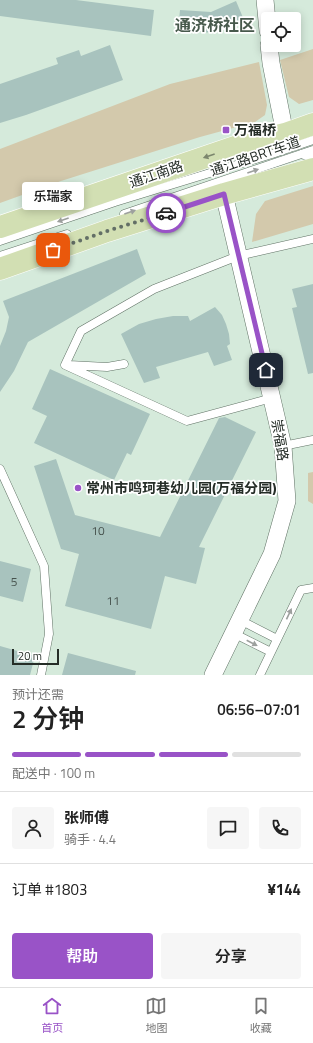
<!DOCTYPE html>
<html lang="zh">
<meta charset="utf-8">
<style>
:root{--surface:#fff;--page:#f6f6f6;--text:#222;--muted:#767676;--line:#e0e0e0;--accent:#9953c7}
body{margin:0;font-family:"Titillium Web","Noto Sans SC",sans-serif;background:var(--page);color:var(--text);height:100vh;display:flex;flex-direction:column;font-size:15px;white-space:nowrap}
*{box-sizing:border-box;margin:0}
p{font-size:13px;color:var(--muted)}
.icon{flex:none;width:22px;height:22px;fill:none;stroke:currentColor;stroke-width:2;stroke-linecap:round;stroke-linejoin:round}
.map{position:relative;height:675px;overflow:hidden}
.drawer{display:flex;flex-direction:column;background:var(--surface);flex:1}
.drawer>*{flex:none}
.fabs{position:absolute;left:261px;top:12px;display:grid;gap:8px}
.fabs a{display:grid;place-items:center;width:40px;height:40px;border-radius:4px;background:var(--surface);box-shadow:0 2px 10px #0003;font-size:20px}
.scale{position:absolute;left:12px;bottom:10px;width:47px;box-sizing:border-box;padding-left:4px;border:2px solid #252d27;border-top:0;font-size:11px;line-height:14px;white-space:nowrap;color:#252d27;-webkit-text-stroke:3px #fff;paint-order:stroke}
.pin{position:absolute;display:grid;place-items:center;width:34px;height:34px;color:#fff;margin:-17px;border-radius:8px;box-shadow:0 2px 6px #0006}
.courier{position:absolute;display:grid;place-items:center;width:40px;height:40px;margin:-20px;border:3px solid #9953c7;border-radius:50%;background:#fff;color:#222;box-shadow:0 1px 5px #0007}
.bubble{position:absolute;height:28px;border-radius:4px;background:var(--surface);box-shadow:0 2px 10px #0003;font-size:13px;font-weight:600;line-height:28px;text-align:center}
.overview em{font-style:normal;font-weight:600}
.overview div{display:flex;flex-direction:column-reverse}
.overview{display:flex;align-items:center;justify-content:space-between;height:68px;padding:0 12px}
h1{font-size:26px;font-weight:600;line-height:30px}
.bar{display:grid;grid-template-columns:repeat(4,1fr);gap:6px 4px;align-content:center;height:48px;padding:0 12px}
.bar i{height:5px;border-radius:3px;background:var(--line)}
.bar .on{background:var(--accent)}
.bar p{grid-column:span 4}
.line{display:flex;align-items:center;gap:10px;padding:0 12px;border-top:1px solid var(--line)}
.line div{flex:1}
.round{display:grid;place-items:center;flex:none;width:42px;height:42px;border-radius:4px;background:var(--page)}
.primary-button{display:flex;gap:8px;margin-top:auto;padding:8px 12px}
.primary-button a{flex:1;height:46px;border-radius:4px;background:var(--accent);color:#fff;font-size:16px;font-weight:600;line-height:46px;text-align:center}
.primary-button a+a{background:var(--page);color:var(--text)}
.tabs{display:flex;justify-content:space-around;align-items:center;height:56px;border-top:1px solid var(--line);background:var(--surface);font-size:11px;color:var(--muted)}
.tabs a{display:grid;justify-items:center;gap:2px}
.tabs .on{color:var(--accent)}
.map>svg:first-child{display:block}
</style>
<div class="map">
<svg width="313" height="675" viewBox="0 0 313 675">
<rect width="100%" height="100%" fill="#d5eadb"/>
<path fill="#d3c9ac" d="M313,49V100L299,104L289,97L280,60Z
M259,62L267,105L265,115L255,122L200,137L61,181L0,203V149L170,84Z
M313,186V224L252,242L256,214L265,201Z
M313,472V504L308,501V473Z"/>
<path fill="#a8c3be" d="M0,0H76L154,10L151,36L0,16Z
M236,1L244,20L214,33L178,30L180,10L211,12Z
M110,45L123,80L26,115L0,123V84L58,64L56,58L79,50L81,56Z
M137,249L146,274L28,342L14,371L0,392V346L6,331L9,317L3,301Z
M313,284V373L308,374L292,308L297,307L292,289Z
M215,307L222,315L226,324L229,334L230,344L227,346L232,360L214,366L208,352L156,367L160,378L144,383L121,334L139,324L156,319L173,316H188L190,321Z
M50,369L150,414L131,455L127,453L114,480L34,443L47,416L32,409Z
M225,417L256,432L199,547L205,548L196,584L165,576L151,629L65,606L79,554L61,549L34,466L56,459L75,515L160,537L219,418Z
M0,561L31,569L23,602L0,596Z
M0,646L35,656L30,675H0Z
M68,653L136,671L135,675H62Z"/>
<g fill="none" stroke-linecap="round" stroke-linejoin="round">
<defs>
<path id="lane" d="M301,154L313,158
M124,214L313,150
M0,241L115,202L272,154L313,140
M0,256L67,234
M69,365L107,367L124,364
M272,398L187,421L65,365L81,331L154,289L238,256L313,239
M283,446L313,440
M0,469L44,566L49,634L41,675
M240,620L277,639
M233,633L271,652
M260,675L301,590L313,588"/>
<path id="street" d="M265,0L268,31
M269,45L271,63L285,134
M213,675L272,554L287,501L283,446L224,194"/>
<path id="primary" d="M0,227L241,145L285,134L313,124
M0,269L107,231L224,194L313,169"/>
</defs>
<use href="#lane" stroke="#607265" stroke-width="9"/>
<use href="#street" stroke="#607265" stroke-width="18"/>
<use href="#primary" stroke="#fff" stroke-width="23"/>
<use href="#lane" stroke="#fff" stroke-width="8"/>
<use href="#street" stroke="#fff" stroke-width="17"/>
<use href="#primary" stroke="#d2dfb3" stroke-width="22"/>
</g>
<defs><path id="oneway-solid" d="M-6-.8H1V-3.2L6.5 0L1 3.2V.8H-6Z"/></defs>
<use fill="#7c866d" href="#oneway-solid" transform="translate(209 156) rotate(161)"/>
<g fill="#9da09e">
<use href="#oneway-solid" transform="translate(253 171) rotate(-19)"/>
<use href="#oneway-solid" transform="translate(130 212) rotate(-19)"/>
<use href="#oneway-solid" transform="translate(63 220) rotate(161)"/>
<use href="#oneway-solid" transform="translate(289 614) rotate(-65)"/>
<use href="#oneway-solid" transform="translate(252 643) rotate(27)"/>
</g>
<g fill="none" stroke-linecap="round" stroke-linejoin="round">
<path stroke="#636f66" stroke-width="4" stroke-dasharray="0 7.2" d="M53,250L107,231L166,213"/>
<path stroke="#9953c7" stroke-width="5" d="M166,213L224,194L266,370"/>
</g>
<g fill="#9953c7" stroke="#fff" stroke-width="1.5">
<rect x="222" y="126" width="8" height="8" rx="2"/>
<circle cx="78" cy="488" r="4"/>
</g>
<g text-anchor="middle" stroke-width="3.5" stroke-linejoin="round" paint-order="stroke">
<g font-size="12" fill="#46524d">
<text x="98" y="535">10</text>
<text x="14" y="586">5</text>
<text x="113" y="605">11</text>
</g>
<g font-size="14" font-weight="bold" fill="#252d27" stroke="#fff" text-anchor="start">
<text x="234" y="135">万福桥</text>
<text x="86" y="493">常州市鸣珂巷幼儿园(万福分园)</text>
</g>
<g font-size="14" fill="#252d27" stroke="#fff">
<text transform="translate(255 156) rotate(-19)" y="5">通江路BRT车道</text>
<text transform="translate(156 174) rotate(-19)" y="5">通江南路</text>
<text transform="translate(280 440) rotate(81)" y="5">崇福路</text>
</g>
<g font-size="16" font-weight="bold" fill="#47594c" stroke="#fff">
<text x="215" y="31">通济桥社区</text>
</g>
</g>
</svg>
<div class="fabs">
<a><svg class="icon" aria-label="locate" viewBox="0 0 24 24"><circle cx="12" cy="12" r="6"/><path d="M12 2v4M12 18v4M2 12h4M18 12h4"/></svg></a>
</div>
<div class="scale">20 m</div>
<div class="pin" style="left:53px;top:250px;background:#ea580c"><svg class="icon" aria-label="bag" viewBox="0 0 24 24"><path d="M5 8h14l-1 12H6zM9 8a3 3 0 0 1 6 0"/></svg></div>
<div class="pin" style="left:266px;top:370px;background:#1f2937"><svg class="icon" aria-label="home" viewBox="0 0 24 24"><path d="M3 11l9-7 9 7M6 9v11h12V9"/></svg></div>
<div class="courier" style="left:166px;top:213px"><svg class="icon" aria-label="car" viewBox="0 0 24 24"><path d="M5 17H2v-5l4-1 3-4h7l3 4 3 1v5h-3M9 17h6M6 11h13"/><circle cx="7" cy="17" r="2"/><circle cx="17" cy="17" r="2"/></svg></div>
<div class="bubble" style="left:22px;top:182px;width:62px">乐瑞家</div>
</div>
<section class="drawer">
<div class="overview"><div><h1>2 分钟</h1><p>预计还需</p></div><em>06:56–07:01</em></div>
<div class="bar"><i class="on"></i><i class="on"></i><i class="on"></i><i></i><p>配送中 · 100 m</p></div>
<div class="line" style="height:72px"><a class="round"><svg class="icon" aria-label="person" viewBox="0 0 24 24"><circle cx="12" cy="8" r="4"/><path d="M4 21q1-7 8-7t8 7"/></svg></a><div><b>张师傅</b><p>骑手 · 4.4</p></div><a class="round"><svg class="icon" aria-label="chat" viewBox="0 0 24 24"><path d="M4 5h16v11H9l-5 4z"/></svg></a><a class="round"><svg class="icon" aria-label="phone" viewBox="0 0 24 24"><path d="M5 4h4l2 5-3 2q2 4 5 5l2-3 5 2v4C11 20 4 13 5 4z"/></svg></a></div>
<div class="line" style="height:52px"><div>订单 #1803</div><b>¥144</b></div>
<div class="primary-button"><a>帮助</a><a>分享</a></div>
</section>
<nav class="tabs">
<a class="on"><svg class="icon" aria-label="home" viewBox="0 0 24 24"><path d="M3 11l9-7 9 7M6 9v11h12V9"/></svg>首页</a>
<a><svg class="icon" aria-label="map" viewBox="0 0 24 24"><path d="M3 6l6-2 6 2 6-2v14l-6 2-6-2-6 2zM9 4v14M15 6v14"/></svg>地图</a>
<a><svg class="icon" aria-label="saved" viewBox="0 0 24 24"><path d="M7 4h10v16l-5-4-5 4z"/></svg>收藏</a>
</nav>
